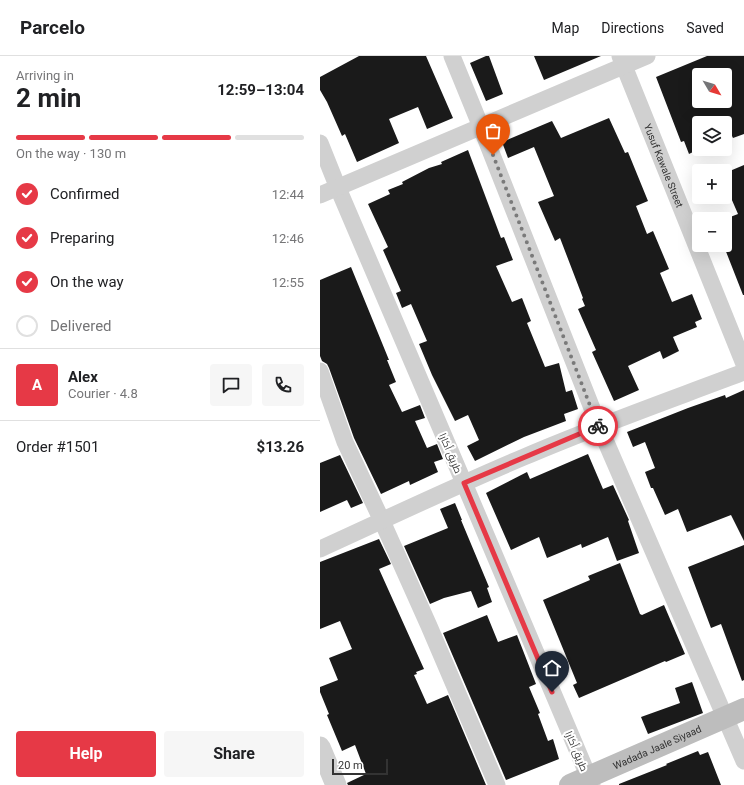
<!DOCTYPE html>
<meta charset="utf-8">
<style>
:root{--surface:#fff;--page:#f6f6f6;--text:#202124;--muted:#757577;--line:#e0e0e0;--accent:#e63946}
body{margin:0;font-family:Roboto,Cairo,sans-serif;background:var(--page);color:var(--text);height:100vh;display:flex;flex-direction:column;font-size:15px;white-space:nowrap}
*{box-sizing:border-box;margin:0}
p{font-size:13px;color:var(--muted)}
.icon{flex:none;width:22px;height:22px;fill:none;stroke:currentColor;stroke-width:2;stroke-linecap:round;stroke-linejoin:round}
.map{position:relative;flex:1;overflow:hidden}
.details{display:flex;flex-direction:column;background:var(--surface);width:320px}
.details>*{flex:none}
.needle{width:26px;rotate:128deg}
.buttons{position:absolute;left:372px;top:12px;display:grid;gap:8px}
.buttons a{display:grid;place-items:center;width:40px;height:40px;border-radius:4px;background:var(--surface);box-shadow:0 4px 16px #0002;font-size:20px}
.scale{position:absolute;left:12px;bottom:10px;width:56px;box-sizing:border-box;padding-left:4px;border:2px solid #333;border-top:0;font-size:11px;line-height:14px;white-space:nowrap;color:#333;-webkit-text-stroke:3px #fff;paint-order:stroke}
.pin{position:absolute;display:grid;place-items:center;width:34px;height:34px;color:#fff;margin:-41px -17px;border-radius:50% 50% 50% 0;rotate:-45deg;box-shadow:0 0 4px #0007}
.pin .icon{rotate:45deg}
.courier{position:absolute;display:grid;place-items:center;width:40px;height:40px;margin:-20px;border:3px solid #e63946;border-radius:50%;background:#fff;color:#222;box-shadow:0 1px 5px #0007}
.head em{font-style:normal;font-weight:700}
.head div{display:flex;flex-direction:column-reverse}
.head{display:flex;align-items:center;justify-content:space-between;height:68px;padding:0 16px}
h1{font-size:26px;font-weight:700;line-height:30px}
.bar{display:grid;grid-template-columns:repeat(4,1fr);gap:6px 4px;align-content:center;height:48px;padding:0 16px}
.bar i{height:5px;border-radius:3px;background:var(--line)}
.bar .selected{background:var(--accent)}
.bar p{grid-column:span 4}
.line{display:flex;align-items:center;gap:10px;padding:0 16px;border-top:1px solid var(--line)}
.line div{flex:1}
.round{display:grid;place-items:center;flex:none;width:42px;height:42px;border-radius:4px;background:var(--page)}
ol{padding:0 16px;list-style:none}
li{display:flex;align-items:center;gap:12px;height:44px}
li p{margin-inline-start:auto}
li .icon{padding:4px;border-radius:50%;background:var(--accent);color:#fff;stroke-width:4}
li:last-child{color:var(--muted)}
li i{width:22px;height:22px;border:2px solid var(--line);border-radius:50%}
.button{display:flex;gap:8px;margin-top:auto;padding:8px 16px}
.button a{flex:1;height:46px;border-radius:4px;background:var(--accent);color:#fff;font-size:16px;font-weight:700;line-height:46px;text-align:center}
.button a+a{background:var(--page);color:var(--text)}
header{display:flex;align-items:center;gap:24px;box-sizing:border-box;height:56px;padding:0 20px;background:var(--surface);border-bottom:1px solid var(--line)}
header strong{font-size:19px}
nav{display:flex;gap:22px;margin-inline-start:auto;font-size:14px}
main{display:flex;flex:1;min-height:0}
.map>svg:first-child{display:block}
</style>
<header>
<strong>Parcelo</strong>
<nav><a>Map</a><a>Directions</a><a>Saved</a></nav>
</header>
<main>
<section class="details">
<div class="head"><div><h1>2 min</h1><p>Arriving in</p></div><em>12:59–13:04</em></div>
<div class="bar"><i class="selected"></i><i class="selected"></i><i class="selected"></i><i></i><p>On the way · 130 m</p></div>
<ol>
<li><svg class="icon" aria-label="check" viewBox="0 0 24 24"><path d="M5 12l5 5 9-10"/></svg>Confirmed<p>12:44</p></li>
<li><svg class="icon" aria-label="check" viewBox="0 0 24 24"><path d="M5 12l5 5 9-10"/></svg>Preparing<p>12:46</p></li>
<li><svg class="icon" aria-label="check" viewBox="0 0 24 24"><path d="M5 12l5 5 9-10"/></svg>On the way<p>12:55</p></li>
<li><i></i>Delivered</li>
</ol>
<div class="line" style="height:72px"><b class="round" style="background:var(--accent);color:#fff">A</b><div><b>Alex</b><p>Courier · 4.8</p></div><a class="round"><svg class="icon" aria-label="chat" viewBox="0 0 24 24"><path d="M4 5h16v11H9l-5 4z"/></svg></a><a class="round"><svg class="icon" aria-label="phone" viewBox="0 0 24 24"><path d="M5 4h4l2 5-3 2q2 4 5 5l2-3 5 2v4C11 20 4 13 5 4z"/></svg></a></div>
<div class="line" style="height:52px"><div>Order #1501</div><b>$13.26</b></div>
<div class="button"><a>Help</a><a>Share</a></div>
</section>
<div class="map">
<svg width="424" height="729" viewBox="0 0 424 729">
<rect width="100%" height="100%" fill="#fff"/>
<path fill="#1a1a1a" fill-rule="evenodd" d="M39,0H106L133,62L107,73L98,51L69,63L79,87L37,106L25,78L22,80L7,46L0,34V21Z
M166,0H169L183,38L166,45L150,7Z
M214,0H281L224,24Z
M387,0H424V78L413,82L412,80L405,83V67H379V93L369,98L364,85L361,86L336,21ZM379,19H405V45H379Z
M289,62L305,97L308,96L328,145L316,150L327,178L333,175L349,213L340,217L352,246L372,238L382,263L375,266L377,271L353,281L359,295L343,303L340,295L308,310L319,334L294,345L272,296L276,294L258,253L265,250L262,243L263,242L240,182L235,185L218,146L234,140L214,91L188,102L182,86L232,65L241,82Z
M148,94L181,182L184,181L193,204L176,210L192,246L202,242L211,265L207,267L225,311L239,307L246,336L252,334L258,353L244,358L246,365L204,381L155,405L147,390L159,384L148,359L135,365L112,319L99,288L107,285L91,248L82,252L76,237L81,235L63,194L68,191L48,148L70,138L68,134L83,128L82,126L109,112L122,108L121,106Z
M424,109V239H423L405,193V163L418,158L405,128V117Z
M31,211L69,304H67L76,326L69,329L82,356L100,349L105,362L95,365L107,392L117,388L123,403L114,406L118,416L90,429L89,425L61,438L34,382L9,312L7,308L2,305L0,300V224Z
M424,334V485L411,459L367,476L358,453L345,459L333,432H331L325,416L335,412L325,386L313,391L307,376L368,352L405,339L406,342Z
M268,398L283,433L293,429L309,464L308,465L319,497L297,505L288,481L262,492L261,488L227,502L219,481L191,494L166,437L207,416L210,423Z
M20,399L43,447L31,452L27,444L0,456V407Z
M135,447L142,464H141L169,531L167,532L172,546L158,552L151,535L124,542L110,548L84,490L128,472L120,453Z
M59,483L71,508L59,513L104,613L96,616L97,618L94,619L107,648L128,639L166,729H28L27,727L46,718L35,689L22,695L7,659L9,658L0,636V631L18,624L9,602L32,593L20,565L0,573V506Z
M424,489V624L422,625L401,568L391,572L368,511Z
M300,507L320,558L322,559L344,549L365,598L346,606L345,605L259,642L253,629L257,627L223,544L270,524L268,520Z
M167,559L178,586L197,579L216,628L209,631L220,657L218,658L228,685L233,683L239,703L186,724L123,577Z
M372,626L383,657L328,678L321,661L360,647L355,632Z
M378,695L380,699L388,696L401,729H299V728L347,709L346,708Z"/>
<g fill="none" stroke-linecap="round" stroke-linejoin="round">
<g stroke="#d0d0d0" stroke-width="17">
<path d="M132,0L161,71L279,370L424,705"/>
<path id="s1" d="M300,0L424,308"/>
<path d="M0,87L18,132L144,427L272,729"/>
<path d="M0,139L327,0"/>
<path d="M0,315L25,386L62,465L109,570L177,729"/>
<path d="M0,493C68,462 135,430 204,401C276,370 350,344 424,316"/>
</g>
<path stroke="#d0d0d0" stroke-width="21" d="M0,691L16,729"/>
<path stroke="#bdbdbd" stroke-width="22" id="s2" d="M250,729L424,653"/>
</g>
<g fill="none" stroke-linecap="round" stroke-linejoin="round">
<path stroke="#7a7a7a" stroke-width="4" stroke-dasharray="0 7.2" d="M173,99L278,370"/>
<path stroke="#e63946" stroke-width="5" d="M232,636L144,427L278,370"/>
</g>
<g text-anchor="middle" stroke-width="4" stroke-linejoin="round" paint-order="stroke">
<g font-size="10" fill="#333" stroke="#fff">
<text dy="4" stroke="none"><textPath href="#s1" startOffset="118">Yusuf Kawale Street</textPath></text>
<text transform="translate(131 397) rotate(67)" y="4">طريق أكارا</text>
<text dy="4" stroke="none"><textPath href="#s2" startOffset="95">Wadada Jaale Siyaad</textPath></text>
<text transform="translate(257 695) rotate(67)" y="4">طريق أكارا</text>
</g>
</g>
</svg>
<div class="buttons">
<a><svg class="needle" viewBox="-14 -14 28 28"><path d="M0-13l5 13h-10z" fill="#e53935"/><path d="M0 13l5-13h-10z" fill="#757577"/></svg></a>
<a><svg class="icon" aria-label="layers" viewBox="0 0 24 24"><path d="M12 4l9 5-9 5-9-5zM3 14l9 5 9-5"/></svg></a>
<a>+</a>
<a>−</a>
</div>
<div class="scale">20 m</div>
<div class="pin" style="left:173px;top:99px;background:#ea580c"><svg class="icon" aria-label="bag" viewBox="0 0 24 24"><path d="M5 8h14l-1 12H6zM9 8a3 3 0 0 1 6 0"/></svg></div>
<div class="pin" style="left:232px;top:636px;background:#1f2937"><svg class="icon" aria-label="home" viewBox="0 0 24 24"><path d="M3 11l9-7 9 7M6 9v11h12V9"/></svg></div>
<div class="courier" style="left:278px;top:370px"><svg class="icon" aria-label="bike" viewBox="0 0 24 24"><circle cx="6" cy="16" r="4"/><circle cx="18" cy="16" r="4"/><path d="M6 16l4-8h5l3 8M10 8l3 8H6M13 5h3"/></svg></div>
</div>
</main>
